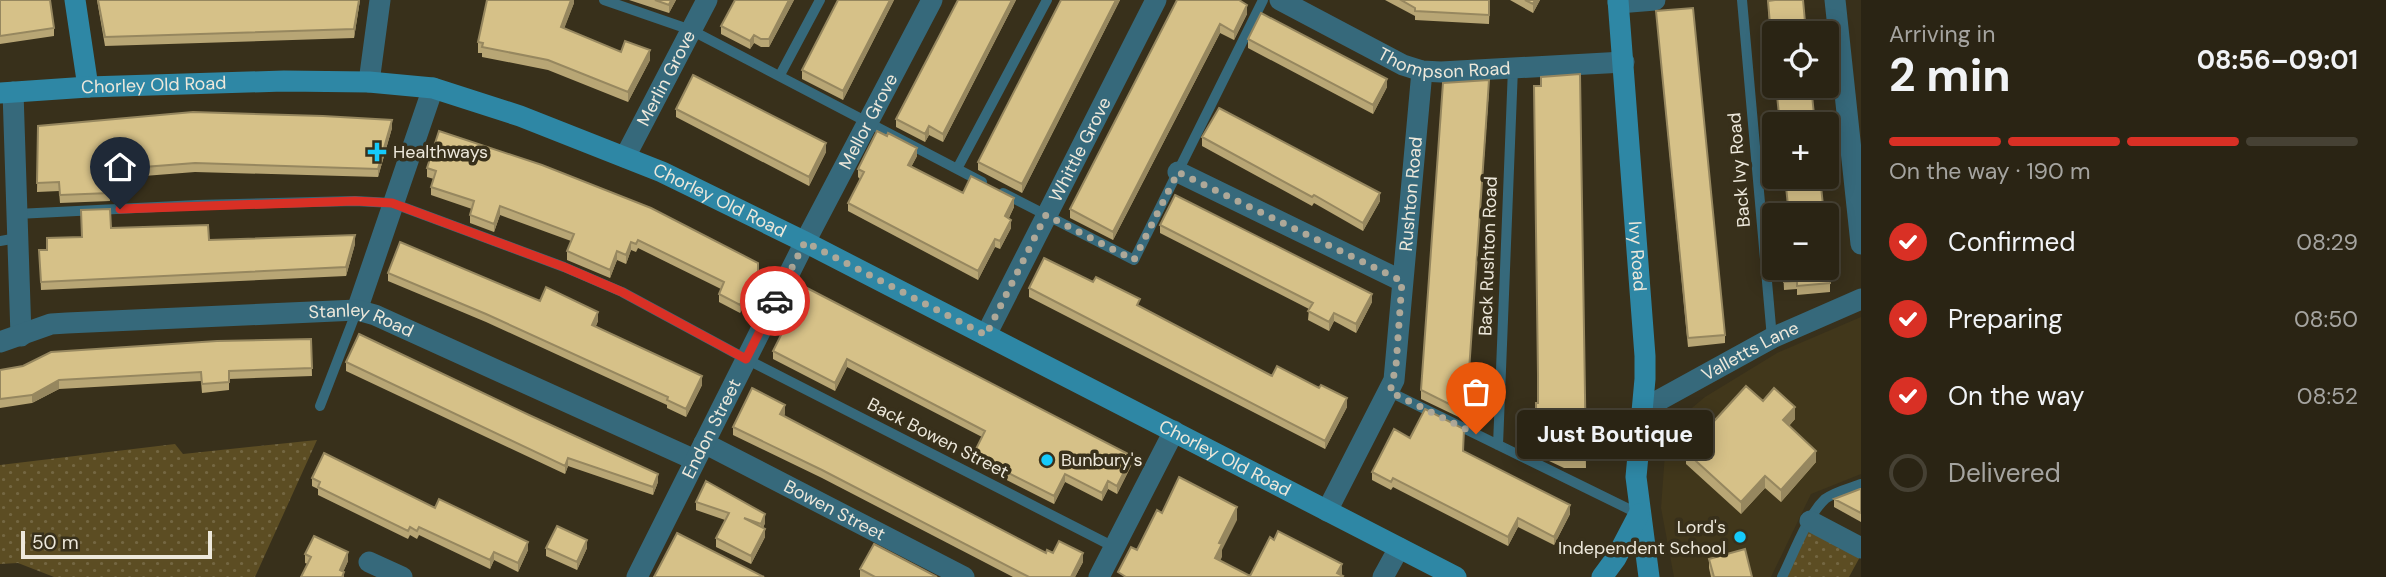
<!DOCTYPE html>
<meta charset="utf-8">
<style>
:root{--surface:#2a2414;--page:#363022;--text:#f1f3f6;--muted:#a5a4a0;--line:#464134;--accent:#d93025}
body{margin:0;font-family:"DM Sans",sans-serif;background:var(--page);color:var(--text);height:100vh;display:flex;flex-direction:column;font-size:26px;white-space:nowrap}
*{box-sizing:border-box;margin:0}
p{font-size:23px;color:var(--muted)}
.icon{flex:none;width:38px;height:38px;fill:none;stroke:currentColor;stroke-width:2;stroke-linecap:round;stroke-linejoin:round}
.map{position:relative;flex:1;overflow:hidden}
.details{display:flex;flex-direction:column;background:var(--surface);width:525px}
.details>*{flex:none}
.controls{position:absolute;left:1762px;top:21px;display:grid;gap:14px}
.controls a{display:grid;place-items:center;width:77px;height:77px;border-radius:7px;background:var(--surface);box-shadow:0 4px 18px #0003,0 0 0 2px var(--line);font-size:35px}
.scale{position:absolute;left:21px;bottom:18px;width:191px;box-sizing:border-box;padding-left:7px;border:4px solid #ede8db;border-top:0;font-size:19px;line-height:24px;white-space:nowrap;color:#ede8db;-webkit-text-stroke:5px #38301b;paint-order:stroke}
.pin{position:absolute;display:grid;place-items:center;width:60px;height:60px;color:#fff;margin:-72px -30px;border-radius:50% 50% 50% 0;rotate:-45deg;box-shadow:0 0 7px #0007}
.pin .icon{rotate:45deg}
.courier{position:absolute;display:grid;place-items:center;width:70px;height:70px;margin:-35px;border:5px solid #d93025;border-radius:50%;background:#fff;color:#222;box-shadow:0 2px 9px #0007}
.bubble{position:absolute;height:49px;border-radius:7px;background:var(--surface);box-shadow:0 4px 18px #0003,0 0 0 2px var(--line);font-size:23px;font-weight:700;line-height:49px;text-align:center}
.overview em{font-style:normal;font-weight:700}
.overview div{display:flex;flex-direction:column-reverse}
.overview{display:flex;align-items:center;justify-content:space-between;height:119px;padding:0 28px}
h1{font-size:46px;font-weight:700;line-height:52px}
.bar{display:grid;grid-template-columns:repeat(4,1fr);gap:10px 7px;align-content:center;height:84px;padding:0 28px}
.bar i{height:9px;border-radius:5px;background:var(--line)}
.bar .selected{background:var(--accent)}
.bar p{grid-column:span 4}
ol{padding:0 28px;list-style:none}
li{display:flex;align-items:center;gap:21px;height:77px}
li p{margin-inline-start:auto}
li .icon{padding:7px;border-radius:50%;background:var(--accent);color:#fff;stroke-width:4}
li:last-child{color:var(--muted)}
li i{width:38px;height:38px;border:4px solid var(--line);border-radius:50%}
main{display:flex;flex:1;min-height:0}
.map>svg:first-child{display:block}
</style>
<main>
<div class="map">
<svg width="1861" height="577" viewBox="0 0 1861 577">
<defs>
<pattern id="grass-dots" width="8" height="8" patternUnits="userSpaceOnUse" patternTransform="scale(1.75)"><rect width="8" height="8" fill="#5c4d23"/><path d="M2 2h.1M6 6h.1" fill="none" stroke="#746742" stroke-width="1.8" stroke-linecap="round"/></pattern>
</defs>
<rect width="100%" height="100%" fill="#38301b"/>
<path fill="#41371b" d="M1861,317V474L1811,494L1771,577H1674L1661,508L1666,440L1680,418L1705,397L1777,353Z"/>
<path fill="url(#grass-dots)" d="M317,440L255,577H54L18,563L0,564V465L175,444L183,454Z
M1810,521L1861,555L1849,577H1782Z"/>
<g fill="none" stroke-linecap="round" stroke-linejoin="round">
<path stroke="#36697b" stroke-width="10" d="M604,0L691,30L982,182
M1742,0L1772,338
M780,75L820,0
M957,169L1047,0
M1003,193L1134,260L1263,0
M17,214L197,205L355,201L392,203L564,267L622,292L746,359L1114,547
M0,241L17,238
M1390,392L1639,514
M320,406L357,310
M1498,445L1513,68
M1782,577C1793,555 1807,516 1825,499C1834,492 1850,488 1861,484"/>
<g stroke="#36697b" stroke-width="21">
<path id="s1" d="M1280,0L1403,65L1422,71L1441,72L1624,62"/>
<path d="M1835,0L1861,244"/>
<path d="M1618,3L1655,0"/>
<path d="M369,82L380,0"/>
<path d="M13,92L21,336"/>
<path id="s2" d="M625,157L707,0"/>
<path d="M1178,172L1402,281"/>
<path d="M357,310L433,88"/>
<path id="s3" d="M986,335L1156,0"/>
<path id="s4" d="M0,342L51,324L67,323L357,310L375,315L695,460"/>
<path id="s5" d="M1643,409L1772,338L1861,299"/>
<path id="s6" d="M704,443L964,577"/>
<path id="s7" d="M1327,511L1394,380L1422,71"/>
<path d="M1810,521L1861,548"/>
<path d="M369,562L402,577"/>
<path id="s8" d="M637,577L805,242L932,0"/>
<path d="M1099,577L1174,431"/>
<path d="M1383,577L1399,548"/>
</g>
<g stroke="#2e87a5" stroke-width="21">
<path d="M75,0L88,87"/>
<path id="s9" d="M1618,0L1645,356V379L1636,477L1649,577"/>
<path id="s10" d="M0,93L88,87L284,81L369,82L433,88L520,116L662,172L805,242L1456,577"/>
<path d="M1602,577L1616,558L1639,514"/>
</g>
</g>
<path fill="#b8a675" d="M0,0L54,28V36L0,44Z
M97,0H360L354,38L105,46Z
M574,0V3L564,28L621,52L650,60L628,102L548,70L482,57V53H478V42Z
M629,0H676L669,13Z
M735,0H794L769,47H761L754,43L750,49L721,34V26Z
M838,0H894L843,100L802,79V70Z
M958,0H1016L943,142L929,135L925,142L896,127V119Z
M1061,0H1120L1022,193L978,170V162Z
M1177,0L1247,14L1234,40L1220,33L1113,240L1070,218V209Z
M1385,0H1490L1489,24L1415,20V16Z
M1510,0H1540L1533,13Z
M1768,1L1774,33V79L1768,9Z
M1656,11L1725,335V343L1688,347Z
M1248,39L1387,87L1373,114L1248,48Z
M1580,74L1586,468H1564L1547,460V436H1536V403H1538L1541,86Z
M1489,89L1465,420L1421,399V390Z
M676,109L826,152L809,186L676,117Z
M38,126L392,128L378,177L195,172L144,176V181L109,184L110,201L60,203L59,191L37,192Z
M1202,137L1380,201L1363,231L1314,203L1312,206L1202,146Z
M917,156L911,167L963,193L1014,207L1009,218L1011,228L1000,249L995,247L978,280L848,211V203L860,179L858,177V169Z
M427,168L758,279L740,313L719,302V294L721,289L638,248L636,252L631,250L626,264L617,260L610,278L567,260V251L571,241L500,215L494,232L470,223V215L472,209L431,195V187L434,179L427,177Z
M1160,225L1372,302L1356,333L1334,321L1329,331L1308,320L1309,309L1160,233Z
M111,228L209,240L355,244L346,276L41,290L39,250H47Z
M1783,268H1827L1830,283V292L1797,295V289L1784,290Z
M388,273L540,301L598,321L596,326L702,385L686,417L667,408V405L486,322L388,281Z
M805,287L1132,464L1117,494L1108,489L1102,501L1065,482L1054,504L973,463V455L982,437L847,367L835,391L773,359V351Z
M1029,288L1140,307L1272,376L1347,407L1325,449L1029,297Z
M311,339L312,376L229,379V390L202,393L201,381L59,389L32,403L0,408V370Z
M346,362L658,482L653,495L568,466L565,474L346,371Z
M1763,401L1795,419L1789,426L1816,462L1781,502L1765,488L1741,514L1686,464V452Z
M785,414L783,416L1046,553H1053L1083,562L1075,577H1013L822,478L733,435V427Z
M1410,438L1464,452L1570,514L1554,545L1518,527L1508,546L1393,487L1391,490L1372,480V472Z
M312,478L435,508L528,550L518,572L494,560L490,569L419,535L417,539L410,535L408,539L318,495V489L312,486Z
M1861,489V522L1834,507V499Z
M696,502L765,523L763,528L765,537L751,564L716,547V538L725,520L696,510Z
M546,548H587L577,570L546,556Z
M305,554L348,561L343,572L344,577L305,563Z
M1709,559L1752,577H1711L1709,568Z
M860,569L937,577H860Z"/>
<path fill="#96875f" d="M359,0H360L354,38V29Z
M571,0H574V3L561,37V27Z
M671,0H676L669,13V5Z
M789,0H794L769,47V39Z
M890,0H894L843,100V91Z
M1012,0H1016L943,142V134Z
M1116,0H1120L1022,193V184Z
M1535,0H1540L1533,13V4Z
M1247,5V14L1234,40V32Z
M1220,24V33L1113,240V232Z
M754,35V43L750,49V41Z
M650,50V60L628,102V92Z
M1387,79V87L1373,114V105Z
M1489,80V89L1465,420V412Z
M392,120V128L378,177V169Z
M929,126V135L925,142V134Z
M826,143V152L809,186V177Z
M917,148V156L908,173V165Z
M1380,193V201L1363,231V223Z
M1014,198V207L1005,225V216Z
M500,206V215L494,232V224Z
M1011,220V228L1000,249V241Z
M355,235V244L346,276V267Z
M995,239V247L978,280V271Z
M631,242V250L626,264V255Z
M617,251V260L610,278V270Z
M758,271V279L740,313V305Z
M1372,294V302L1356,333V324Z
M598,312V321L592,333V325Z
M1334,313V321L1329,331V322Z
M847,359V367L835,391V383Z
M702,376V385L686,417V409Z
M59,380V389L32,403V395Z
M1347,398V407L1325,449V441Z
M785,405V414L780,423V414Z
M1795,407V419L1783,432V420Z
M1816,451V462L1781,502V490Z
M1132,456V464L1117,494V486Z
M568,458V466L565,474V466Z
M658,474V482L653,495V487Z
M1065,474V482L1054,504V496Z
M1765,476V488L1741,514V502Z
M1108,481V489L1102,501V493Z
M1570,505V514L1554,545V537Z
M1237,507V520L1222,550V557L1215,571V558L1219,543Z
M765,514V523L761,533V524Z
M1518,518V527L1508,546V537Z
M765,529V537L751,564V556Z
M587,540V548L577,570V562Z
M528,542V550L518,572V563Z
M348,552V561L341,577L340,570Z
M494,552V560L490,569V560Z
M1083,553V562L1075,577H1071Z
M1342,564V577L1337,573Z"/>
<path fill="#d6c188" stroke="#96875f" stroke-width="2" d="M0,0H50L54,28L0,36Z
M98,0H359L354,29L105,37Z
M487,0H571L561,27L621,52L625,41L650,50L628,92L548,60L482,47L483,43L478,42Z
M655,0H671L669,5Z
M735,0H789L769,39H761L754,35L750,41L721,26Z
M838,0H890L843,91L802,70Z
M958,0H1012L943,134L929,126L925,134L896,119Z
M1061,0H1116L1022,184L978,162Z
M1177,0H1239L1247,5L1234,32L1220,24L1113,232L1070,209Z
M1401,0H1489V15L1415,11V8Z
M1525,0H1535L1533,4Z
M1775,0H1803L1806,33H1774V70L1768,1Z
M1693,8L1725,335L1688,338L1656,11Z
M1261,13L1387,79L1373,105L1248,39Z
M1580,74L1586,460H1564L1547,452V427H1536V403H1538V375L1534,86H1541V77Z
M693,75L826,143L809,177L676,109Z
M1489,80L1467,400L1465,412L1421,390L1443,83Z
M1776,86H1811L1815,124H1780Z
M1219,108L1380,193L1363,223L1314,195L1312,197L1202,137Z
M193,112L323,116L392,120L378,169L195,163L144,167V173L109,176L110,193L60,195L59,182L37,183L38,126Z
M439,131L542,165L651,208L758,263V271L740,305L719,294L724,282L638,240L636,244L631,242L626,255L617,251L610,270L567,251L574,234L500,206L494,224L470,215L474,201L431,187L436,171L427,168Z
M877,131L887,136L888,133L917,148L908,165L963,193L971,176L1014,198L1005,216L1011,220L1000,241L995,239L978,271L848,203L864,172L858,169Z
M1785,177H1820L1824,215H1789Z
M1175,195L1372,294L1356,324L1334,313L1329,322L1308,311L1313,303L1160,225Z
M110,209L111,228L208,225L209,240L355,235L346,267L41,282L39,250H47V238L82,237L81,210Z
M400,242L540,301L546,287L598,312L592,325L702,376L686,409L667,400L668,397L486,314L388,273Z
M1827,251L1830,283L1797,286V281L1784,282L1783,268H1827Z
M1044,258L1093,282L1096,277L1140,299L1137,305L1272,376L1277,366L1319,388L1321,385L1347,398L1325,441L1029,288Z
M805,287L1132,456L1117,486L1108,481L1102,493L1065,474L1054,496L973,455L985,431L847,359L835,383L773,351Z
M359,334L529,415L658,474L653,487L568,458L565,466L346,362Z
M311,339L312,368L229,371V382L202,384L201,372L59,380L32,395L0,399V370L23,366L51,352L217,341Z
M1746,386L1763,401L1774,388L1795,407L1783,420L1816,451L1781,490L1765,476L1741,502L1686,452Z
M752,388L785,405L780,414L1046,553L1047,550L1053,553L1059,541L1083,553L1071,577H1029L822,470L733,427Z
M1425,409L1464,429L1463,451L1570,505L1554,537L1518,518L1508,537L1393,478L1391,482L1372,472L1394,429L1410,438Z
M324,453L435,508L439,499L528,542L518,563L494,552L490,560L419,527L417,531L410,527L408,531L318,487L320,482L312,478Z
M1179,477L1237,507L1219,543L1222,544L1215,558L1250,576L1270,537L1274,540L1278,531L1342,564L1337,573L1343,576L1342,577H1126L1118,572L1131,547L1137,550L1157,510L1162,513Z
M706,481L765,514L761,524L744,518L765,529L751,556L716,538L729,513L696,502Z
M1860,489H1861V513L1834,499Z
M557,526L587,540L577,562L546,548Z
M677,533L764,577H654Z
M314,536L348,552L340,570L344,572L342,577H301L311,557L305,554Z
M874,544L937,577H875L860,569Z
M1745,549L1752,577H1714L1709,559Z"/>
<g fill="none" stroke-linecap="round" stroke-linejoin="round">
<path stroke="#aea898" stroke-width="7" stroke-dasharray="0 12.6" d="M775,301L805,242L986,335L1046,215L1134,260L1178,172L1402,281L1396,366L1390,392L1476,434"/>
<path stroke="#d93025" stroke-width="9" d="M120,209L355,201L392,203L564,267L622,292L746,359L775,301"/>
</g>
<g fill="#15cafb" stroke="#38301b" stroke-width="2.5">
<path d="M373.5 141.5h7v7h7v7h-7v7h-7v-7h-7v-7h7z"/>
<circle cx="1047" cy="460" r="7"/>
<circle cx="1740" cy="537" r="7"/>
</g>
<g text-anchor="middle" stroke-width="7" stroke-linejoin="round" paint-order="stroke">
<g font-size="18" fill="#ede8db" stroke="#38301b">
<text dy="6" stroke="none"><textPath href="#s1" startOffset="180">Thompson Road</textPath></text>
<text dy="6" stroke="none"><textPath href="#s2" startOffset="89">Merlin Grove</textPath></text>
<text dy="6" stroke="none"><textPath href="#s10" startOffset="154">Chorley Old Road</textPath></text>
<text dy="6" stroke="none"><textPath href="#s8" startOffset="511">Mellor Grove</textPath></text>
<text dy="6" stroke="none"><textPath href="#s3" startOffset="208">Whittle Grove</textPath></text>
<text transform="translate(1739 170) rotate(-95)" y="6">Back Ivy Road</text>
<text dy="6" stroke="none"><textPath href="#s7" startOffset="334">Rushton Road</textPath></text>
<text dy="6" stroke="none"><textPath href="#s10" startOffset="742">Chorley Old Road</textPath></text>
<text transform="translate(1488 256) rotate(-88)" y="6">Back Rushton Road</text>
<text dy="6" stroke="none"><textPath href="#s9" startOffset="257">Ivy Road</textPath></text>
<text dy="6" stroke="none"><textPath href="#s4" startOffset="366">Stanley Road</textPath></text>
<text dy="6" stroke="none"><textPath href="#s5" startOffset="122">Valletts Lane</textPath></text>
<text dy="6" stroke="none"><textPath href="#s8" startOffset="166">Endon Street</textPath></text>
<text transform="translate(938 438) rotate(27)" y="6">Back Bowen Street</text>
<text dy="6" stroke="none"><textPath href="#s10" startOffset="1309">Chorley Old Road</textPath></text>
<text dy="6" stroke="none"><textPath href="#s6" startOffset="147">Bowen Street</textPath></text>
</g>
<g font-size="18" fill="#ede8db" stroke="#38301b" text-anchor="start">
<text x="393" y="158">Healthways</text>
<text x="1061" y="466">Bunbury's</text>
<text x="1726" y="533" text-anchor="end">Lord's<tspan x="1726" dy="21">Independent School</tspan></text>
</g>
</g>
</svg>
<div class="controls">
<a><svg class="icon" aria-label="locate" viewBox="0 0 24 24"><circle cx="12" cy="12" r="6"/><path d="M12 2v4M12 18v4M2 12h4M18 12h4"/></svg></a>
<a>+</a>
<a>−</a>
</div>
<div class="scale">50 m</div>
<div class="pin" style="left:1476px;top:434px;background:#ea580c"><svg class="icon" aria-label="bag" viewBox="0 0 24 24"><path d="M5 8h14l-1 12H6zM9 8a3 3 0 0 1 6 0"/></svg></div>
<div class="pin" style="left:120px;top:209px;background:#1f2937"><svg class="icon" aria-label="home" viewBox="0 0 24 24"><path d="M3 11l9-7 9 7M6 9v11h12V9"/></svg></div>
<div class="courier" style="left:775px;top:301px"><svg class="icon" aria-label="car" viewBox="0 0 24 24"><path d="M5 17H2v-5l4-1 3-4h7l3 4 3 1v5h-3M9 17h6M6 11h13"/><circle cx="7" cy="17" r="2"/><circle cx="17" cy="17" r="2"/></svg></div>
<div class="bubble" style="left:1517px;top:410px;width:196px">Just Boutique</div>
</div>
<section class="details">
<div class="overview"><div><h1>2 min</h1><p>Arriving in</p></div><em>08:56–09:01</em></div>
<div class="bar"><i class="selected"></i><i class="selected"></i><i class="selected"></i><i></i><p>On the way · 190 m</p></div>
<ol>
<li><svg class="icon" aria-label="check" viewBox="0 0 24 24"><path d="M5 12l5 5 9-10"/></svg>Confirmed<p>08:29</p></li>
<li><svg class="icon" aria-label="check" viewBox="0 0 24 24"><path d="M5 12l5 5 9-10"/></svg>Preparing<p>08:50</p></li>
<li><svg class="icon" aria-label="check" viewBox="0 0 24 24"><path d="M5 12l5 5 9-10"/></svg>On the way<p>08:52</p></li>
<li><i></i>Delivered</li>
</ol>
</section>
</main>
